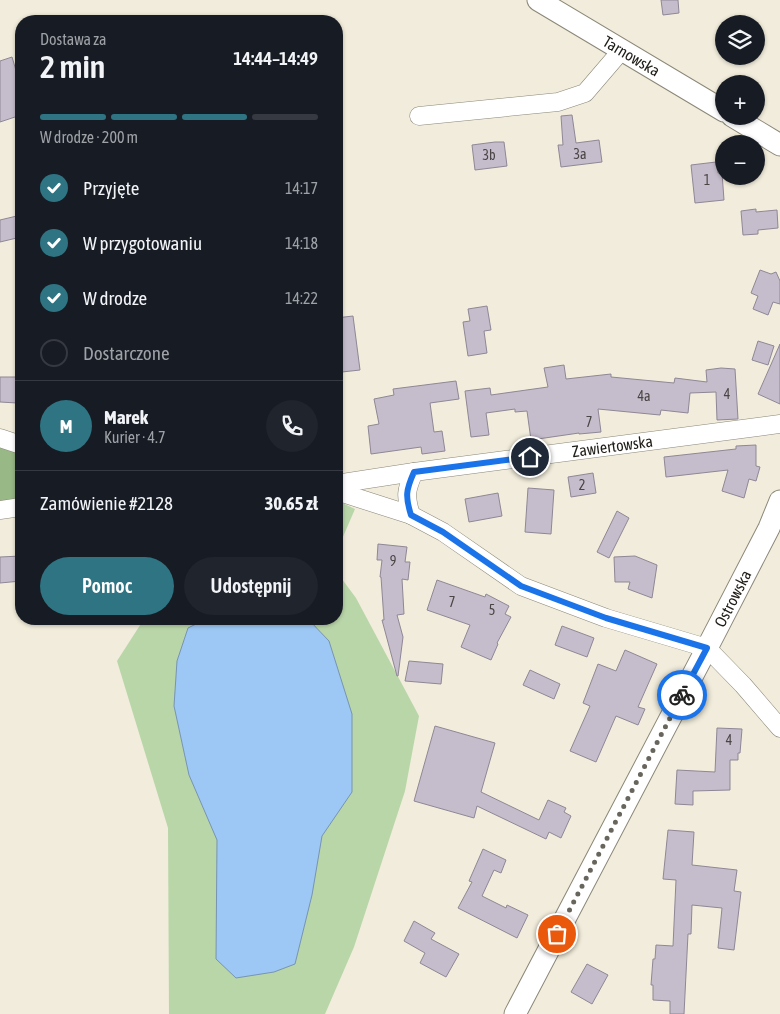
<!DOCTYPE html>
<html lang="pl">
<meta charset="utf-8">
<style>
:root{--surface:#171b24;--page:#20242c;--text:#f1f3f6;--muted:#9ea1a6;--line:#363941;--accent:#2e7482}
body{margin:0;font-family:"Asap Condensed",sans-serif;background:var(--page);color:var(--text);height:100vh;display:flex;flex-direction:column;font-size:19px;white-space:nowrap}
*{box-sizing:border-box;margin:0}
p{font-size:16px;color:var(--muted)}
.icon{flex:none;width:28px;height:28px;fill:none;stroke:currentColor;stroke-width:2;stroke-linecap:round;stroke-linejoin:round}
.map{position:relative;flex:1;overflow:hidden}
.sheet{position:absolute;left:15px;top:15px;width:328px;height:610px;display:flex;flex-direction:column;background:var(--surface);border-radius:20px;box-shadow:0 1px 4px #0004}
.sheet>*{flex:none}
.tools{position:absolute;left:715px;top:15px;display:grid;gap:10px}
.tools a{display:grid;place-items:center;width:50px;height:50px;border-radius:50%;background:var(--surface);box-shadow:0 1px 4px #0004;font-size:25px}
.pin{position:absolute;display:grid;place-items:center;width:42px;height:42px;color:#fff;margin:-21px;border:2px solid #fff;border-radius:50%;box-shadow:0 1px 5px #0007}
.courier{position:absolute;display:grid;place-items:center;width:50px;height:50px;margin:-25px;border:4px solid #1a73e8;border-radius:50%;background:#fff;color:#222;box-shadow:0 1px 6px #0007}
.overview em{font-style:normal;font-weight:600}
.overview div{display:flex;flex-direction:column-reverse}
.overview{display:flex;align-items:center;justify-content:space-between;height:85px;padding:0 25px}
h1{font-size:32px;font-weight:600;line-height:38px}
.bar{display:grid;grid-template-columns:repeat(4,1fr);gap:8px 5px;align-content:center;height:60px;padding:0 25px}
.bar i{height:6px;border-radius:4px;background:var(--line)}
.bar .active{background:var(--accent)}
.bar p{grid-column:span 4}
.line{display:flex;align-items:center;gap:12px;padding:0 25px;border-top:1px solid var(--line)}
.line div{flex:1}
.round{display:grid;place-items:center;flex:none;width:52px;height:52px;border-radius:26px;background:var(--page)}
ol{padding:0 25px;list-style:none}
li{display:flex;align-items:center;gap:15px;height:55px}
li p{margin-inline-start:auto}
li .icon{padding:5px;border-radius:50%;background:var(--accent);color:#fff;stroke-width:4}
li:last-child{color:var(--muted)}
li i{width:28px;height:28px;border:2px solid var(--line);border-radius:50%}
.button{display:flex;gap:10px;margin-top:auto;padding:10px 25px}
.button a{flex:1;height:58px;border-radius:30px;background:var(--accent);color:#fff;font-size:20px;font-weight:600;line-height:58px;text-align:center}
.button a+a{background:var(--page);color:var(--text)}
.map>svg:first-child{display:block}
</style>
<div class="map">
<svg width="780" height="1014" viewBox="0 0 780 1014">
<rect width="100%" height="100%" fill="#f1ecdb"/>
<path fill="#b9d6a9" d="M336,500L355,509L336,553Z
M336,571L356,598L419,716L405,791L354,947L325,1014H169L168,828L117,661L144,619H336Z"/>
<path fill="#98b886" d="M0,444L21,451V500L0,503Z"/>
<path fill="#9dc7f4" stroke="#7794b2" d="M206,619H308L329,641L352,714V792L322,836L312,895L295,964L274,972L236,978L216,959L217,840L189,775L174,706L177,661L188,628Z"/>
<path fill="#c6bdcc" stroke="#8f8795" d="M661,0H678L679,13L663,15Z
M12,57L21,87V115L0,122V61Z
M572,115L576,143L599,140L602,162L561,167L558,145H563L561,116Z
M495,142H504L507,166L475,170L472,145Z
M716,162L718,173H722L724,200L695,203L691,165Z
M756,209V212L777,210L778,228L758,230V234L743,235L741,211Z
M21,215V237L0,242V220Z
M760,270L771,274L776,272L780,281V304L773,302L768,315L753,309L758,296L751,293Z
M487,306L491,330L484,331L487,353L468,356L463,322L470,321L468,309Z
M353,316L360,370L342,372L339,349L336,350V318Z
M758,341L774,346L768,365L752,360Z
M780,344V404L758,394Z
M564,365L566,379L611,374V377L674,383L675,378L707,382L706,370L721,368L735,369L738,419L717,420L716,392L690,393L688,413L661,410L660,415L598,409L601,432L579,434V433L531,440L527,411L515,412V409L486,413L489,435L471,437L465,391L490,388L491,395L548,387L544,368Z
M0,377H19L17,403L0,402Z
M456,381L459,399L430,403L434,432L442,431L445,451L422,454L421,447L371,454L368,426L379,424L374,399L394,395L393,389Z
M756,445V466L760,467L756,481L749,479L744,498L722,491L728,470L666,477L664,457L736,449V446Z
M593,473L596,493L571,497L568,477Z
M528,488L554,490L551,534L525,532Z
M498,493L502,516L469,522L465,499Z
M617,511L629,518L609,558L597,552Z
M378,544L407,547L405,562H410L408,580L402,579L404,614L397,615L403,637L398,676H397L382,620H384L381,577H380L382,560H377Z
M21,556V581L0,583V557Z
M635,556L657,565L652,598L628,589L630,582H615L614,557Z
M437,580L485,597L486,594L509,606L505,614L511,617L497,643L498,644L491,660L461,647L470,625L427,610Z
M562,626L594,638L587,657L555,645Z
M625,650L657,664L638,707L645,709L638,725L616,716L596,762L570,751L590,706L583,703L598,664L616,671Z
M409,661L443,664L441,684L405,681Z
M530,670L560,684L554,699L523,685Z
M435,726L495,743L481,792L539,820L548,800L566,808L564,812L571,816L561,838L549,832L546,839L477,806L474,818L414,801Z
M717,728L742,729L740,753H738V760H730V790L693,791V805L675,804L677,770L715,772Z
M668,830L694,832L692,865L737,870L734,891L741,892L734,950L718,948L722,908L692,905L691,934H688L684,1014H670V1001L653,1000V985H651L653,959H655L656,945L673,946L676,880L663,879Z
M483,849L506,860L501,873L494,870L482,896L506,908L507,905L528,915L517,938L458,908L472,882L469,881Z
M414,921L435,933L431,939L459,954L446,977L420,963L425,953L404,941Z
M587,964L608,975L592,1004L571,992Z"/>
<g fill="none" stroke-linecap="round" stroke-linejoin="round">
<defs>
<g id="minor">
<path d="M419,116L558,102L585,93L621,51"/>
<path d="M0,438L21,445"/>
<path id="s1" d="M336,484L414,472L780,424"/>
<path d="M336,491L411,515L443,532L521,586L606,618L707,648L743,685L780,728"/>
<path d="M0,510L21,507"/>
<path d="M411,515C405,496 406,490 414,472"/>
</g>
<g id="tertiary">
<path id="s2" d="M538,0L724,111"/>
<path d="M732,116L780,145"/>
<path id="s3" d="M515,1014L707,648L769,528L780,501"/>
</g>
</defs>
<use href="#minor" stroke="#8b8778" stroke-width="19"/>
<use href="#tertiary" stroke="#8b8778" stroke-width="23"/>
<use href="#minor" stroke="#fff" stroke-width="18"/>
<use href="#tertiary" stroke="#fff" stroke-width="21"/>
</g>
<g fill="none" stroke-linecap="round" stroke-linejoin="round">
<path stroke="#68655c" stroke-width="5" stroke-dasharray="0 9" d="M557,934L682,695"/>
<path stroke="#1a73e8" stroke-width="6" d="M530,457L414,472C406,490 405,496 411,515L443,532L521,586L606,618L707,648L682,695"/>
</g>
<g text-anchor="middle" stroke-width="4" stroke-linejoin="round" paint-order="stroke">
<g font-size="14" fill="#494544">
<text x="580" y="159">3a</text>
<text x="489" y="160">3b</text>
<text x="707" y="185">1</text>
<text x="727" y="399">4</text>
<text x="644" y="401">4a</text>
<text x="589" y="427">7</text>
<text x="582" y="490">2</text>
<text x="393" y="566">9</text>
<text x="452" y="607">7</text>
<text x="492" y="615">5</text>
<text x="729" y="745">4</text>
</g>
<g font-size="16" fill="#1f1d17" stroke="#fef9e8">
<text dy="6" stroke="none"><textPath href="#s2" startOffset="109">Tarnowska</textPath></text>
<text dy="6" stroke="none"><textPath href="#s1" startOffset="279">Zawiertowska</textPath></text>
<text dy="6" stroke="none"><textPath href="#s3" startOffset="469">Ostrowska</textPath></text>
</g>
</g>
</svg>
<div class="tools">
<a><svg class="icon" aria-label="layers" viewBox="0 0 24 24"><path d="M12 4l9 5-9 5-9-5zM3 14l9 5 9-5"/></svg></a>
<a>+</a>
<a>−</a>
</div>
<div class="pin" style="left:557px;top:934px;background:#ea580c"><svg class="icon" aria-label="bag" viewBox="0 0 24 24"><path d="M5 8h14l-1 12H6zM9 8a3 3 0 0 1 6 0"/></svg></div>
<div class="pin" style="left:530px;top:457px;background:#1f2937"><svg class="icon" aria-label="home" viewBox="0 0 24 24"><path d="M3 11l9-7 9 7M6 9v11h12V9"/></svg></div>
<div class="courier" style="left:682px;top:695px"><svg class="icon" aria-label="bike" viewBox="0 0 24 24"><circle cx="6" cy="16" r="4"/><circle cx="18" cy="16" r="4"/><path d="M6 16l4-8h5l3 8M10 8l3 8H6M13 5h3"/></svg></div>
<section class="sheet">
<div class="overview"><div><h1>2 min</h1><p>Dostawa za</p></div><em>14:44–14:49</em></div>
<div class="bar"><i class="active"></i><i class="active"></i><i class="active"></i><i></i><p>W drodze · 200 m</p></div>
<ol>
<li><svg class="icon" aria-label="check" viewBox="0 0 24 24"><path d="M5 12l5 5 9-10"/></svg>Przyjęte<p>14:17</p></li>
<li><svg class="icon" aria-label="check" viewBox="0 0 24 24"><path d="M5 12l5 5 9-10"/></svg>W przygotowaniu<p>14:18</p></li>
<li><svg class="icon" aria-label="check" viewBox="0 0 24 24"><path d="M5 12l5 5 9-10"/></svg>W drodze<p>14:22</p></li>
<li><i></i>Dostarczone</li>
</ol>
<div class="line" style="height:90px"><b class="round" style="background:var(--accent);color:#fff">M</b><div><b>Marek</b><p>Kurier · 4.7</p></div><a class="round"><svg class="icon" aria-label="phone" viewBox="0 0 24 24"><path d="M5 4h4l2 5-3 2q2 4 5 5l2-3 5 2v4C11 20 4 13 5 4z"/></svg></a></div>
<div class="line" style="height:65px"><div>Zamówienie #2128</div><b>30.65 zł</b></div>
<div class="button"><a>Pomoc</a><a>Udostępnij</a></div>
</section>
</div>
